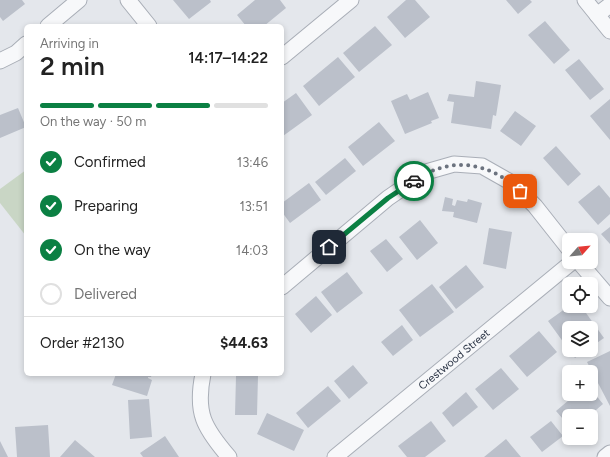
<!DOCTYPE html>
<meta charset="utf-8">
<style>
:root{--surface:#fff;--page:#f6f6f6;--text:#222;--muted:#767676;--line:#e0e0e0;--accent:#0b8043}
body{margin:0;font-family:Figtree,sans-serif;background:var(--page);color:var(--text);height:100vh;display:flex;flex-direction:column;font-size:15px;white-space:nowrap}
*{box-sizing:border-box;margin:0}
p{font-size:13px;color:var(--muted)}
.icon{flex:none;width:22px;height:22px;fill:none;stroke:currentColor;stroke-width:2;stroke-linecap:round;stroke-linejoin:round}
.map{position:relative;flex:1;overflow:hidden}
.side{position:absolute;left:24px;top:24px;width:260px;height:352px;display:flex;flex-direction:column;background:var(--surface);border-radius:6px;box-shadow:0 2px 6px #0003}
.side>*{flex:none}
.needle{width:26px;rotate:63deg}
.controls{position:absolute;left:562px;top:233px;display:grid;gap:8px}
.controls a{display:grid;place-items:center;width:36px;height:36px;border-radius:6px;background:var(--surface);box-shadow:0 2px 6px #0003;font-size:20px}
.pin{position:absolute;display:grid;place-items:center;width:34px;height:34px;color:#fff;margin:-17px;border-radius:8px;box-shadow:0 2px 6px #0006}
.courier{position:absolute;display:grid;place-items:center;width:40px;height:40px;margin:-20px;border:3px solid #0b8043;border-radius:50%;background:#fff;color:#222;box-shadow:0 1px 5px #0007}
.headline em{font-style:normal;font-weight:600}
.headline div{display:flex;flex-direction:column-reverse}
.headline{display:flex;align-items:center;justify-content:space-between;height:68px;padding:0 16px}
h1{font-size:26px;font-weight:600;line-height:30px}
.bar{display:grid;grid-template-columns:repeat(4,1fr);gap:6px 4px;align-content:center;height:48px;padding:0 16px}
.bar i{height:5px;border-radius:3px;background:var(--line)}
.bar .current{background:var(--accent)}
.bar p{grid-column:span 4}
.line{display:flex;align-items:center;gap:10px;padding:0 16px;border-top:1px solid var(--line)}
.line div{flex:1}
ol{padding:0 16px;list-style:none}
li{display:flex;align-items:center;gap:12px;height:44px}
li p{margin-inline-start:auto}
li .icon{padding:4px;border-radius:50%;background:var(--accent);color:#fff;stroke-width:4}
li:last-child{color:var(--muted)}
li i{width:22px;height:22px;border:2px solid var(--line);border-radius:50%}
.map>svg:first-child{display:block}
</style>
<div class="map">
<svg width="610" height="457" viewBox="0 0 610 457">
<rect width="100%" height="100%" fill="#e4e7ec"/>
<path fill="#c9d6c5" d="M26,170V236L0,203V189Z"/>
<path fill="#bbc0ca" d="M0,0H22L25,4L3,21L0,17Z
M173,0H210L211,2L189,19Z
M255,0H280L286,8L264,26H246L237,15Z
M406,0H415L430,17L405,38L387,17Z
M506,0H530L532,2L518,14Z
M545,21L570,50L554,64L528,35Z
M375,26L392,45L359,72L343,53Z
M338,57L355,77L319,106L303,86Z
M579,59L604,89L590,100L565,70Z
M476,81L501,85L496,116L493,115L491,129L451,123L454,102L447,101L449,94L474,97Z
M428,92L439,118L431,121L432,123L405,134L391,101L407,94L410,100Z
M296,93L312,115L283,136L282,103Z
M610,99V140L590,116Z
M18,108L26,127L0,138V115Z
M515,111L536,126L521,146L500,131Z
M379,122L395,141L363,166L348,147Z
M556,146L581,174L568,186L543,158Z
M345,158L356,171L326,195L315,182Z
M309,183L321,200L290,223L282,212V203Z
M599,185L610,198V214L598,225L578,202Z
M445,197L453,199L452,205L455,206L457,200L467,202L468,199L482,203L477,223L453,217L454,212L442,211Z
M420,220L438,243L417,260L399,237Z
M610,227V244L601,234Z
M489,228L512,232L506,269L483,264Z
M386,239L403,259L387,272L370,251Z
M466,265L484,287L456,309L439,287Z
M347,272L363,293L337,313L321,292Z
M432,284L454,312L420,337L399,310Z
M316,296L332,315L311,333L295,314Z
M569,306H581L604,338L591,347V328H569V350L548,321Z
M402,325L413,340L393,356L381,342Z
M539,331L557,352L527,377L509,356Z
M569,350H586L575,358Z
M610,351V406L587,362Z
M353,365L368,383L349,399L334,381Z
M501,368L519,389L493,410L475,389Z
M116,374H152L151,377H148V378L152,380L147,396L112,385Z
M236,376H258L257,415H235Z
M328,386L341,401L308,428L296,413Z
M591,389L603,404L589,416H569V426L556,411L576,394H591Z
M466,392L478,407L453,427L442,413Z
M149,399L152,437L130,439L128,400Z
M267,413L304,430L294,451L257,434Z
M431,421L446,441L425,457H407L398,446Z
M551,421L563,436L542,452L530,437Z
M48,425L50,457H17L15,427Z
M165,436L179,457H143L140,453Z
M506,439L521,457H484Z
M75,440L95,457H60Z
M0,441L8,457H0Z"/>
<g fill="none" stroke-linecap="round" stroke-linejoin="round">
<defs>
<g id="street">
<path d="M128,0L149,26"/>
<path d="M585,0L610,31"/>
<path d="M597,15L610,5"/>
<path d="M48,26L79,0"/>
<path d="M282,57L351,0"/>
<path d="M0,61L16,53L26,44"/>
<path d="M579,262L610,298"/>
<path d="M282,287L388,198L426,172L454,164L482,166L512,183L535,206L569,249"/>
<path d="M203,374C195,413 204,428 229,457"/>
<path id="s1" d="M335,457L572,262"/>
<path d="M605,457L610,453"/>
</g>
</defs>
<use href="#street" stroke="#a9aeb7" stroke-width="17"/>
<use href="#street" stroke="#f7f8fa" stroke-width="15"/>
</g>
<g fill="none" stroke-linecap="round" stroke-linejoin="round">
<path stroke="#6c737f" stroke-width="4" stroke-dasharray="0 7.2" d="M414,181C449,156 489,161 520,191"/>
<path stroke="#0b8043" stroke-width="5" d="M329,247L388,198L414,181"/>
</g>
<g text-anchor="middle" stroke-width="3" stroke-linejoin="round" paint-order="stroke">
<g font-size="11" fill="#2b3445" stroke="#f4f6f9">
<text dy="4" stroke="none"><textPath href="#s1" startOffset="154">Crestwood Street</textPath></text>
</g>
</g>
</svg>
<div class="controls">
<a><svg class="needle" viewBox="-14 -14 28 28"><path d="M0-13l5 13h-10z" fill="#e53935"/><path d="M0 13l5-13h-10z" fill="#767676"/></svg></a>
<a><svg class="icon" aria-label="locate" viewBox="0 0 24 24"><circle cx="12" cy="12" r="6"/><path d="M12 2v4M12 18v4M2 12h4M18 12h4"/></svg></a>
<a><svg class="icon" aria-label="layers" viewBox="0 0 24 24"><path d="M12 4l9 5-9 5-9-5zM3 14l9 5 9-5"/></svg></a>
<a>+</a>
<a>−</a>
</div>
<div class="pin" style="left:520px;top:191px;background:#ea580c"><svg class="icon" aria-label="bag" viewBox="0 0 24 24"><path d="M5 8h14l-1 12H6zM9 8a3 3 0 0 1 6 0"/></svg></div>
<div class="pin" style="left:329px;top:247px;background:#1f2937"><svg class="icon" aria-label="home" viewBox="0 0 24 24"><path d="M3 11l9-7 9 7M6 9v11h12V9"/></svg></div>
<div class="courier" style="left:414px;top:181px"><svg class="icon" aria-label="car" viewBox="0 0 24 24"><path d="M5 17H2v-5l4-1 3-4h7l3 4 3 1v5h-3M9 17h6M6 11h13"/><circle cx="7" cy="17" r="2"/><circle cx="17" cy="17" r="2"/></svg></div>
<section class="side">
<div class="headline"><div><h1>2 min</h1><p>Arriving in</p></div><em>14:17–14:22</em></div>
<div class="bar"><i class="current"></i><i class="current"></i><i class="current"></i><i></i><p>On the way · 50 m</p></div>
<ol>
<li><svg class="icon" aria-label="check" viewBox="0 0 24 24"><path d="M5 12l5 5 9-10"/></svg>Confirmed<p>13:46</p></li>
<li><svg class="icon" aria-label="check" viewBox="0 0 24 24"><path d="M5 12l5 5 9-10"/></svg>Preparing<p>13:51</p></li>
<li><svg class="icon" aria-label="check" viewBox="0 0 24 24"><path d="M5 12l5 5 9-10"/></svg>On the way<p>14:03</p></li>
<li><i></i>Delivered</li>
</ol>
<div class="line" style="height:52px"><div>Order #2130</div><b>$44.63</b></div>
</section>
</div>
